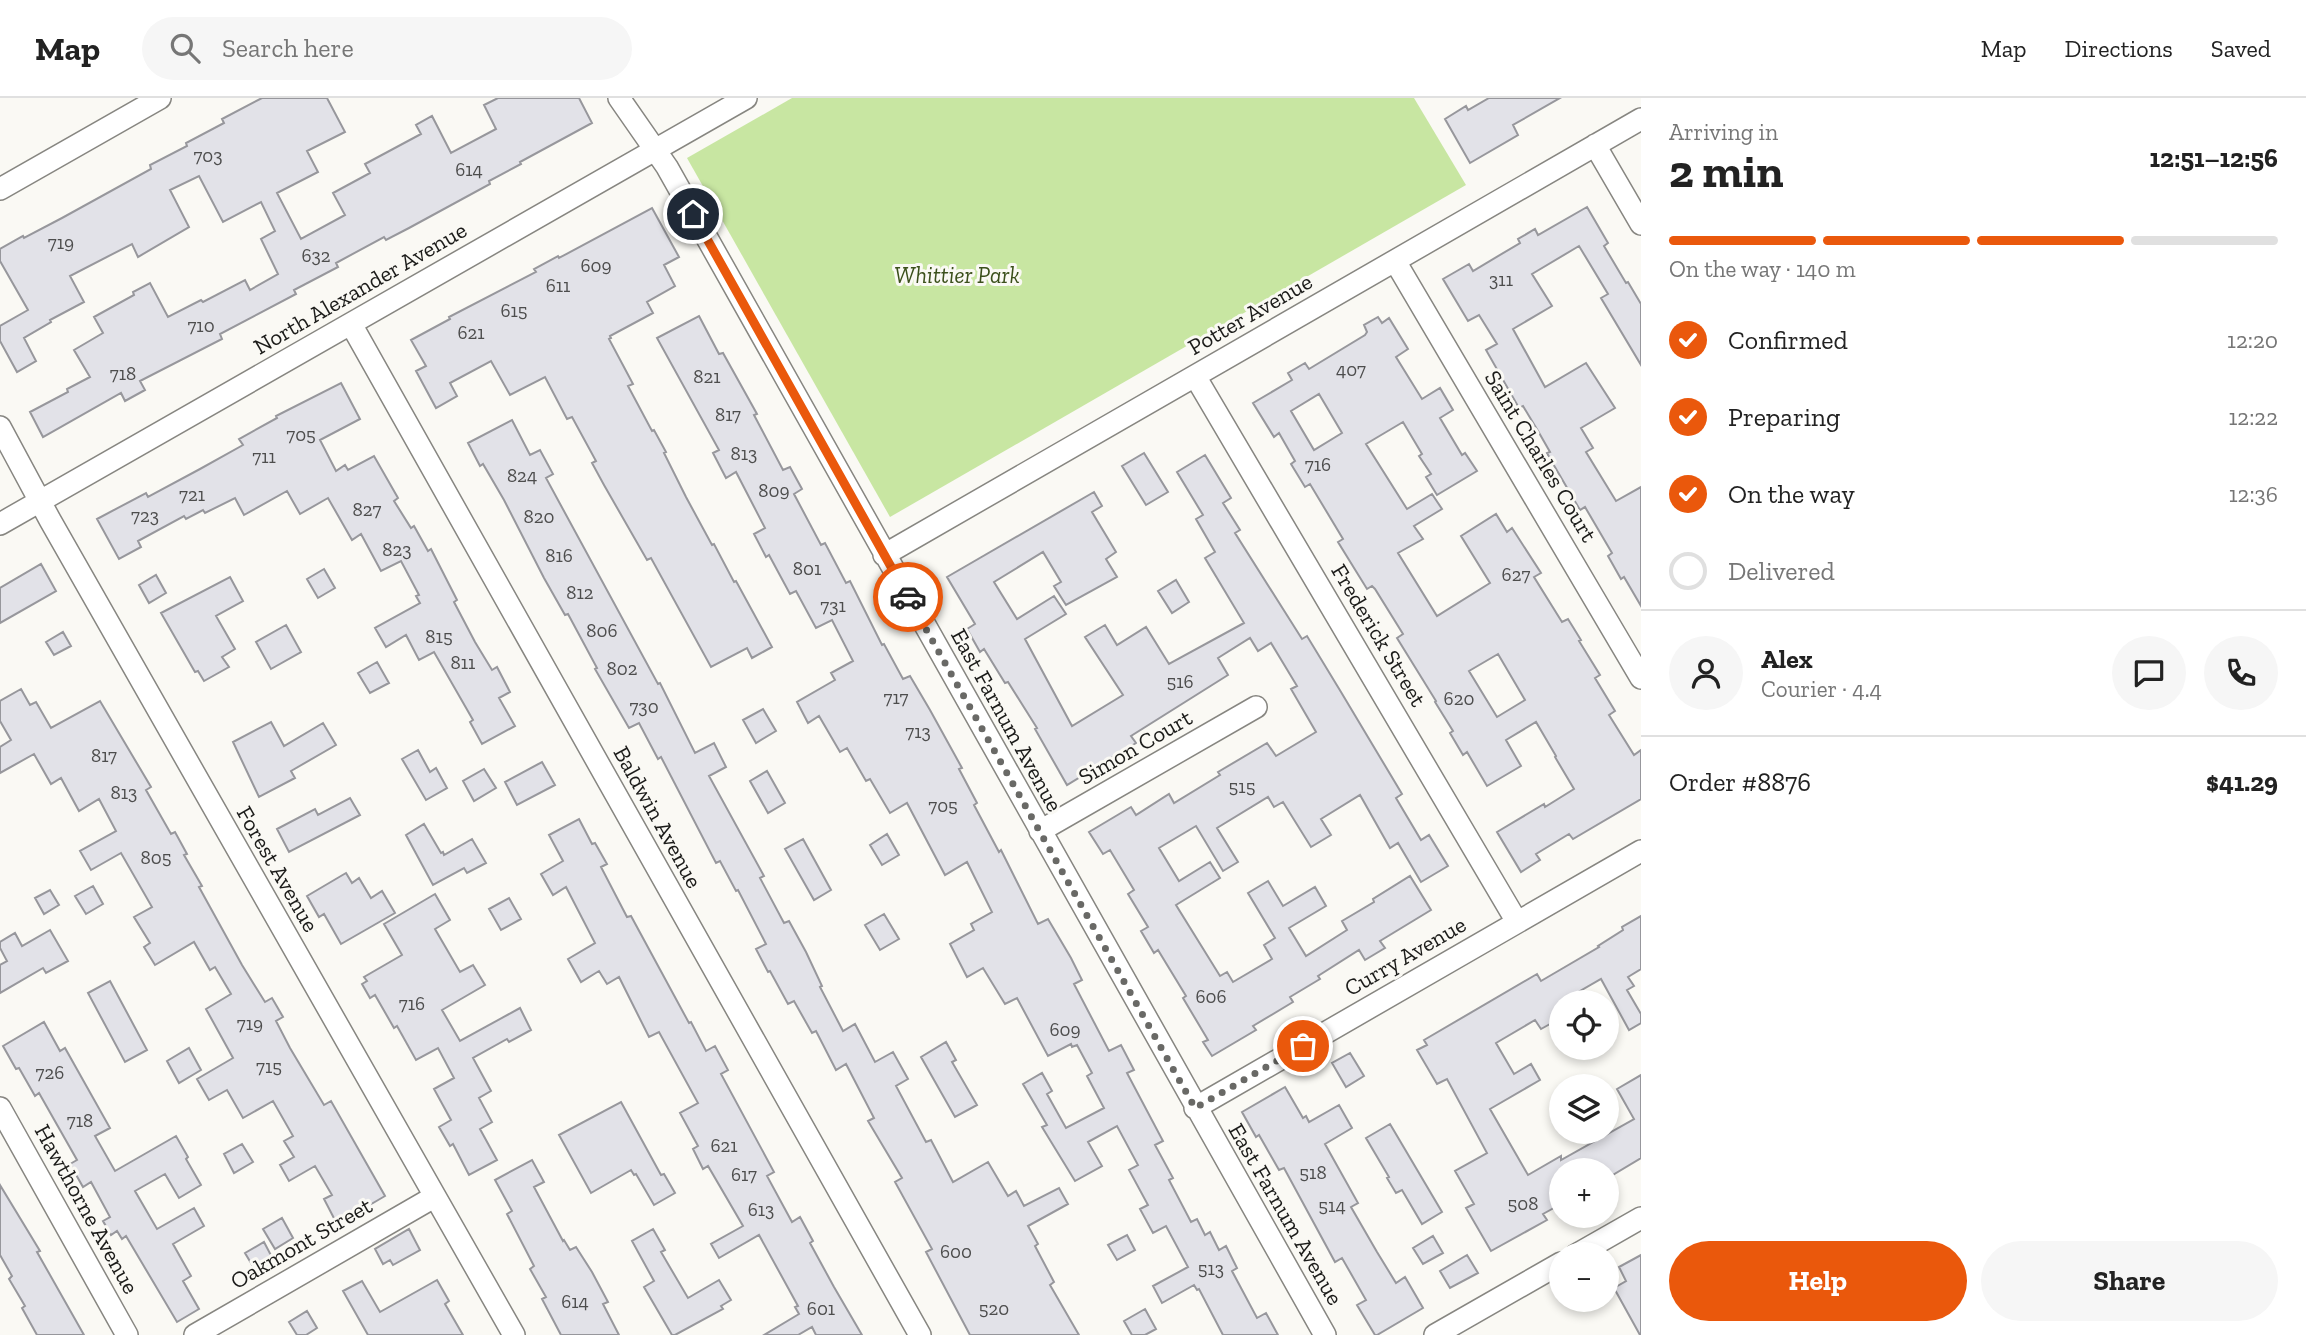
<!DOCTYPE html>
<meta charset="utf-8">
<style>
:root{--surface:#fff;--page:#f6f6f6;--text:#222;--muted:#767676;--line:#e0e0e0;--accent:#ea580c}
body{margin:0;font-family:"Zilla Slab",serif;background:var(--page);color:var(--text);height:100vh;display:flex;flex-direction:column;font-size:26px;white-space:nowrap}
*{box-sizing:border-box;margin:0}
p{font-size:23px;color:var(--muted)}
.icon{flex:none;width:38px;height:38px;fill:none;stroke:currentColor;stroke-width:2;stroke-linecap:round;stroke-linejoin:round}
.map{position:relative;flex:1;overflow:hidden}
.drawer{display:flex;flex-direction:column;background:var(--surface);width:665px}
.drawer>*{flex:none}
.fabs{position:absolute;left:1549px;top:892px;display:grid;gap:14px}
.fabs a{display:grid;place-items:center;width:70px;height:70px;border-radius:50%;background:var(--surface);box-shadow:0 4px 10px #0003;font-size:35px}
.pin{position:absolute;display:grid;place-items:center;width:60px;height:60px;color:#fff;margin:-30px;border:4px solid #fff;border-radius:50%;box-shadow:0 2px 7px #0007}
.courier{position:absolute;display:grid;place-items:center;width:70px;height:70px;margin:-35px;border:5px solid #ea580c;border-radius:50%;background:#fff;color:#222;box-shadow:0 2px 9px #0007}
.headline em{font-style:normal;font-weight:800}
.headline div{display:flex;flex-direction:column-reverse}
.headline{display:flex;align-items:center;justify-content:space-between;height:119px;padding:0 28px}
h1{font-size:46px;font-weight:800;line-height:52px}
.bar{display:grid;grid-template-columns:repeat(4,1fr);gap:10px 7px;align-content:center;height:84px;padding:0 28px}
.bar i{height:9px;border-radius:5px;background:var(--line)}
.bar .selected{background:var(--accent)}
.bar p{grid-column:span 4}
.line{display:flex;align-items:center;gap:18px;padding:0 28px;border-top:2px solid var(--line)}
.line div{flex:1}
.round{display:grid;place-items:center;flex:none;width:74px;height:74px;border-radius:37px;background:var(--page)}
ol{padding:0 28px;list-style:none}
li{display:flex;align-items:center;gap:21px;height:77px}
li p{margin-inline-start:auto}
li .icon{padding:7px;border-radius:50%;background:var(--accent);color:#fff;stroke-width:4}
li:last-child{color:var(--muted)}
li i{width:38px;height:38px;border:4px solid var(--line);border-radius:50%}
.cta{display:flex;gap:14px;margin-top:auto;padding:14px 28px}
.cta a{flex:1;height:80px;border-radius:42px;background:var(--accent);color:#fff;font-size:28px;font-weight:800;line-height:80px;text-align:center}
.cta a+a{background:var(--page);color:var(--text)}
header{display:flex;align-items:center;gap:42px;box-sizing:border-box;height:98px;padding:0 35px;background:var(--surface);border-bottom:2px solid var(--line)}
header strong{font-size:33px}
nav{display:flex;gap:38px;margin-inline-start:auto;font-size:24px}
.search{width:490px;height:63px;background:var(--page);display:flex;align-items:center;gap:18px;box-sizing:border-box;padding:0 24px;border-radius:38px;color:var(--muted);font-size:26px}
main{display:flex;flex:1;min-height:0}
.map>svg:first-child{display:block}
</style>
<header>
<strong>Map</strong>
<div class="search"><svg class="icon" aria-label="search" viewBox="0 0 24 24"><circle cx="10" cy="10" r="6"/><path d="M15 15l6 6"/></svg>Search here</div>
<nav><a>Map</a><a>Directions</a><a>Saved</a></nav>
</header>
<main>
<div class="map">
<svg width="1641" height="1237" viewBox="0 0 1641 1237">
<rect width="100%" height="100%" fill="#faf9f4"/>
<path fill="#c8e6a2" d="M792,0H1414L1466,87L890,419L687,60Z"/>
<path fill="#e2e2e8" stroke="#97979c" stroke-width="2" fill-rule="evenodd" d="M262,0H327L345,34L307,53L318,74L277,95L301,141L345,117L333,95L370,75L365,66L421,36L416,27L432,18L451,55L496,31L484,7L498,0H579L592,25L520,64L521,66L489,83L490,86L409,130L386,142L384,139L336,165L338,169L294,192L296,196L220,236L222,241L140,283L145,292L125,303L121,295L43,339L30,314L68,294L67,291L90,279L74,252L103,235L94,219L134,197L133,194L150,185L168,219L201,202L203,204L245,182L250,192L278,176L261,141L275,133L261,104L223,124L199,78L170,92L189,129L138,159L132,146L70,178L84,204L50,222L51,224L24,240L36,263L17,274L0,243V228L28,212L0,163V151L23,138L24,140L62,120L151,71L150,67L187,48L186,45L224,25L222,21Z
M1489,0H1560L1513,27L1518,37L1470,65L1445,21L1466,8L1468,12Z
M1587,109L1608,145L1604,148L1626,185L1628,184L1641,206V267L1601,200L1608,196L1579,148L1532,176L1552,208L1513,231L1545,289L1586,265L1615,310L1581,330L1593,350L1586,354L1616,403L1641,389V508L1624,479L1621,481L1608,458L1612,455L1585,409L1580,412L1552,364L1547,355L1550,354L1538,333L1523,308L1519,310L1486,252L1497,246L1479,217L1468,223L1443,181L1469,166L1473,173L1520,145L1518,141L1535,131L1538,137Z
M652,110L679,159L664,167L675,188L647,204L653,215L610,238L611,240L609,241L633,286L628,288L652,333L654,332L666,354L664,355L686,399L712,447L714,446L734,484L736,483L772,549L752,560L747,550L711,569L651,460L647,462L604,387L592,365L596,363L572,319L567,321L545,279L510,297L491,263L450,285L457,298L436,310L416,273L426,268L411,242L450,221L449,219L536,174L534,171L558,158L559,160Z
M699,218L719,256L723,255L757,316L754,317L783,372L790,369L802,391L794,396L821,447L825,445L846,485L850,483L882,547L884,546L903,581L910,578L930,612L962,670L959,671L977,705L974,707L999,754L1001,752L1038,826L1048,821L1071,860L1082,882L1074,886L1109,953L1121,947L1134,972L1127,975L1163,1043L1155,1047L1173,1080L1169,1082L1191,1124L1197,1121L1205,1137L1210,1134L1219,1152L1226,1148L1237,1170L1232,1173L1257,1220L1266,1215L1278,1237H1223L1199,1191L1197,1192L1194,1187L1162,1205L1153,1188L1188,1169L1166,1128L1153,1135L1140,1111L1148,1107L1129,1072L1138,1067L1117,1028L1088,1044L1102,1068L1075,1083L1042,1029L1047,1027L1023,986L1042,975L1052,993L1047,996L1066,1030L1104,1010L1087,978L1092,975L1077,947L1072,949L1071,946L1048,958L1017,900L1005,906L983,870L967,879L950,846L974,832L971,826L992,814L967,764L945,777L907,705L890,715L870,681L866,683L847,650L840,654L819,618L808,625L797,604L835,582L831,575L853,563L832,522L816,530L796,493L790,496L769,457L766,459L754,436L765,430L736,374L726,380L713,355L719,352L657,240Z
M1378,219L1382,225L1389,220L1408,251L1396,259L1422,301L1440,290L1453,312L1440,320L1462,357L1465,355L1477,373L1437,397L1426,379L1431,376L1419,358L1422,356L1403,324L1366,346L1407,411L1432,396L1442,411L1414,428L1423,441L1398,455L1437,518L1490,485L1461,438L1496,416L1507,434L1512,430L1541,475L1534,479L1562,524L1568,521L1581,542L1579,543L1600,577L1595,580L1615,613L1609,617L1634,657L1641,652V701L1573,741L1569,736L1536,756L1540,762L1521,774L1497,734L1544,706L1545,709L1574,691L1555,659L1556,658L1536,624L1506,642L1521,668L1487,688L1467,654L1463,657L1450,635L1453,633L1435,604L1436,603L1397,540L1403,536L1375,491L1372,488L1367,491L1338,444L1343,441L1310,386L1305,389L1291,366L1295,363L1279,335L1274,339L1253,305L1292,282L1288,275L1305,265L1309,271L1365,237L1367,234L1364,227ZM1319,296L1342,335L1314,352L1291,313ZM1498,556L1525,602L1497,619L1469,573Z
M341,285L360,321L320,342L336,373L345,367L348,372L374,358L398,400L394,403L411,430L414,428L428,453L431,451L457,502L454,504L475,544L492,572L497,569L510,594L499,600L515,628L482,646L470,624L473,622L434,554L419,562L406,537L386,549L375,530L420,505L416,498L419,497L401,463L381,473L361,436L352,442L328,400L300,416L287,393L244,417L235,400L205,415L203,412L186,421L184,418L138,443L141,449L119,461L97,421L146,395L148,399L200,371L243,347L239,341L277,320L276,318Z
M512,322L530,357L540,352L553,376L546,380L658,586L660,585L695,655L714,645L726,669L709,678L764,778L760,780L784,825L789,823L806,854L822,888L820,889L843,933L855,926L875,964L893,954L908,981L896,988L926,1044L931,1042L953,1084L988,1064L1008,1098L1016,1093L1024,1108L1059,1090L1068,1106L1028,1128L1038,1146L1035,1148L1054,1184L1050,1187L1079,1237H970L926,1154L932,1151L895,1084L902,1080L868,1023L874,1020L846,966L836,972L816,933L812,935L794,903L788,906L770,873L768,874L756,851L766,846L738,792L736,793L720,763L716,765L661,659L658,661L639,625L629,630L595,571L597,570L568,516L565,517L544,480L504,402L483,366L480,368L468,345Z
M1144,355L1168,394L1146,407L1122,368Z
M1205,357L1231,400L1223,405L1240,432L1235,435L1302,541L1307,538L1341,594L1402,696L1396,700L1421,742L1429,737L1448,768L1421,784L1398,745L1390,750L1360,697L1321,721L1331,737L1311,749L1283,704L1274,709L1268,699L1217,730L1238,764L1223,773L1196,728L1159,750L1179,783L1210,764L1220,780L1176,807L1220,878L1227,874L1233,884L1272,861L1264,847L1275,840L1248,795L1268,783L1283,808L1315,789L1326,808L1289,830L1306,858L1347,832L1342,823L1374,804L1373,801L1410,778L1431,812L1380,843L1385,850L1365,862L1359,852L1318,878L1320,881L1290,899L1293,904L1253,928L1256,932L1212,958L1203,944L1208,942L1183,900L1186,898L1158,852L1154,855L1141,833L1148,829L1128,796L1134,792L1110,752L1103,756L1089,734L1131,709L1136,717L1169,696L1174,705L1220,677L1218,674L1267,645L1276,658L1316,634L1291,591L1297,588L1271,545L1258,553L1250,540L1218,560L1228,577L1131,638L1136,645L1067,687L1035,631L1037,630L1008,584L1005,585L984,551L980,554L967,531L975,526L947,479L1094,394L1102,408L1092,414L1116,454L1106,461L1117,479L1066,507L1054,488L1061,484L1043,454L994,484L1017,521L1054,498L1066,516L1025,541L1072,628L1123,597L1085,539L1105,527L1117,547L1146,529L1169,566L1244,525L1205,460L1215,454L1196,421L1203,417L1177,374Z
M41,466L56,493L0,525V490Z
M324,471L335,490L318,500L307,481Z
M156,477L166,495L149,505L139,487Z
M230,479L243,503L216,518L235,551L222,559L229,569L204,583L198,573L195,574L161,515Z
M1176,482L1189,504L1172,515L1158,493Z
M286,527L301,554L271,571L256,544Z
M63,534L71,548L54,557L46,544Z
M377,564L389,585L370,595L358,575Z
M21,591L30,607L36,604L51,630L100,603L151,689L146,692L171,736L175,734L187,756L184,757L202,788L199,789L242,867L265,904L272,900L283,919L276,923L290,950L324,1007L331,1003L385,1098L337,1126L324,1101L332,1097L315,1068L289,1083L280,1067L294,1059L284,1043L293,1038L273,1003L243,1020L227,992L209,1002L197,981L233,960L206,911L231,896L215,869L210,872L194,844L155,867L144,849L150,845L134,819L152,809L121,755L91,772L80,753L116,733L99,701L79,713L61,680L51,686L34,656L0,675V649L11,642L0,623V603Z
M763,611L776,633L756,645L743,622Z
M271,624L284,648L323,625L336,647L291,673L295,680L259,699L233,644Z
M418,652L430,674L436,670L447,690L426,702L402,661Z
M542,664L555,687L517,707L505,684Z
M484,671L496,690L474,703L463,683Z
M767,673L785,705L768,715L750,683Z
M350,700L360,717L289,754L277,731L315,711L318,717Z
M579,721L592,746L595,745L607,766L601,769L627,819L631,818L689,925L691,924L706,953L715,948L728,972L721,976L774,1074L767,1078L792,1124L800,1119L813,1143L810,1145L834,1189L862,1237H816L812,1229L798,1237H764L799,1216L795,1209L798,1208L759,1137L719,1160L711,1146L743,1128L708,1068L703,1071L693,1051L698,1048L680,1015L698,1005L659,934L649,939L619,879L607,886L599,873L581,884L568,861L595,845L566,789L553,797L541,776L563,763L549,737Z
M424,726L441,755L443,754L444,757L472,741L486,765L467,775L464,770L433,787L406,737Z
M887,736L899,757L882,767L870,747Z
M803,741L831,792L814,802L785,751Z
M346,775L352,785L359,780L371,800L382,793L395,815L341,846L324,816L319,819L307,798Z
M93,788L103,806L86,816L75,798Z
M50,792L59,807L44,816L35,800Z
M435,796L450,822L435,831L460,874L473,867L485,887L442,912L460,943L520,910L531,932L509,944L507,941L473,960L491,993L479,1000L492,1024L480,1031L497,1062L469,1077L453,1046L450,1048L439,1029L451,1022L434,991L454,980L438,950L416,962L397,928L394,930L375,897L370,900L362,886L367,883L364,879L402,857L384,826Z
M509,800L521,821L501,832L489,811Z
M884,816L899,841L880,852L865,827Z
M1641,818V871L1628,879L1634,888L1627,892L1641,916V925L1629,932L1601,881L1561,904V945L1550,926L1541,931L1535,922L1496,945L1514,976L1531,966L1540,982L1490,1011L1528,1077L1561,1058V1062L1634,1021L1617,991L1641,977V1060L1606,1081V1073H1561V1106L1543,1116L1547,1122L1491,1153L1466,1110L1474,1106L1455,1073L1487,1055L1447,981L1437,986L1417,952L1427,947L1424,942L1537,876L1541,883L1599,849L1598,848L1623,832L1622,829Z
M50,832L68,863L46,875L43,870L0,895V867L7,863L0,850V844L15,835L22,848Z
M110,883L147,952L125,964L88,895Z
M44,924L60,953L65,950L110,1030L95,1038L115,1073L176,1038L188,1059L186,1061L201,1087L179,1100L165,1076L135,1093L157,1131L194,1110L204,1128L173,1146L191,1178L183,1183L199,1211L177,1224L126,1138L122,1141L117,1133L111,1137L103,1123L110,1119L91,1084L83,1089L70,1066L77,1062L39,995L35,998L19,970L16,971L3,948Z
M946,944L956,962L952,964L977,1007L955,1019L921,959Z
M189,950L201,972L179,985L167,963Z
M1350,955L1364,978L1346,989L1332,965Z
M1285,989L1303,1020L1306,1018L1309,1024L1339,1007L1352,1030L1325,1046L1358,1105L1351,1109L1377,1154L1396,1185L1405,1179L1423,1210L1377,1237H1375L1357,1207L1366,1202L1342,1160L1335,1164L1284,1070L1279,1072L1259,1037L1256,1039L1242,1014Z
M621,1004L661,1077L664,1076L675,1095L654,1107L636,1076L634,1077L631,1072L591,1095L559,1037Z
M1390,1026L1442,1114L1422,1126L1402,1092L1396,1095L1387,1080L1389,1079L1366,1040Z
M242,1046L253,1064L234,1075L224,1056Z
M532,1062L544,1084L534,1089L563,1143L564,1142L570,1152L576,1149L592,1174L608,1204L603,1206L619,1237H561L542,1201L546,1199L530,1171L534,1168L507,1116L512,1113L495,1082Z
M0,1087L40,1153L37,1154L84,1237H37L22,1210L25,1208L9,1181L12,1178L0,1157Z
M282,1120L293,1140L275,1151L263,1131Z
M409,1131L420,1152L393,1167L390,1162L383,1166L375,1151Z
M653,1131L665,1152L661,1154L688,1200L719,1182L731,1202L721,1208L723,1211L675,1237H672L644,1189L654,1183L632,1143Z
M1127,1137L1135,1152L1117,1162L1108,1147Z
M1433,1138L1443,1155L1423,1166L1413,1150Z
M264,1144L275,1165L257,1175L245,1155Z
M1467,1157L1478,1175L1450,1190L1440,1173Z
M1641,1157V1237H1640L1614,1190L1626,1183L1619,1169Z
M437,1182L449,1203L445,1206L463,1237H368L343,1193L362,1183L380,1214Z
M1145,1211L1156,1231L1145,1237H1132L1124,1223Z
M307,1213L317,1230L306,1237H297L289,1224Z"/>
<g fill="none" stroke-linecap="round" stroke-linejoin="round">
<defs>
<path id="minor" d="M619,0L667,69L1325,1237
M1595,47L1641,126
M0,91L160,0
M1395,163L1641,580
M351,226L920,1237
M1195,278L1517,824
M0,329L50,422L514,1237
M0,426L746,0
M884,457L1641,21
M1040,733L1256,609
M0,1010L127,1237
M1195,1010L1641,753
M1576,1157L1641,1120
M195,1237L434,1099
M1435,1237L1561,1165"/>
</defs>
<use href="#minor" stroke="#878681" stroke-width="24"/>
<use href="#minor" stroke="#fff" stroke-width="21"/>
</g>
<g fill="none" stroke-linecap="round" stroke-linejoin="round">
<path stroke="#696966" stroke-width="7" stroke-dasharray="0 12.6" d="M908,499L1195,1010L1303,948"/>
<path stroke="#ea580c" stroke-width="9" d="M693,116L908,499"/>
</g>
<g text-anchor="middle" stroke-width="6" stroke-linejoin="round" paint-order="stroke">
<g font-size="19" fill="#4d4d4d">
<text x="208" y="64">703</text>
<text x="469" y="78">614</text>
<text x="61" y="151">719</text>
<text x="316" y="164">632</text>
<text x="596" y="174">609</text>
<text x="1501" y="188">311</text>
<text x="558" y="194">611</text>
<text x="514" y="219">615</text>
<text x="201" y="234">710</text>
<text x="471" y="241">621</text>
<text x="1351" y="278">407</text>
<text x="123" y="282">718</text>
<text x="707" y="285">821</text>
<text x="728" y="323">817</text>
<text x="301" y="343">705</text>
<text x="744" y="362">813</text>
<text x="264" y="365">711</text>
<text x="1318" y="373">716</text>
<text x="522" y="384">824</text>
<text x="774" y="399">809</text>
<text x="192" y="403">721</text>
<text x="367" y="418">827</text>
<text x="145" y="424">723</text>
<text x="539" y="425">820</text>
<text x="397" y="458">823</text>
<text x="559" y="464">816</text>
<text x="807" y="477">801</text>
<text x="1516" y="483">627</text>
<text x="580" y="501">812</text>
<text x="833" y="514">731</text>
<text x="602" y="539">806</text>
<text x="439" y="545">815</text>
<text x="463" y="571">811</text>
<text x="622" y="577">802</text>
<text x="1180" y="590">516</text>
<text x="896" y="606">717</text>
<text x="1459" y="607">620</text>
<text x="644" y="615">730</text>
<text x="918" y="640">713</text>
<text x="104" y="664">817</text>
<text x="1242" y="695">515</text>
<text x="124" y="701">813</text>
<text x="943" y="714">705</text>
<text x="156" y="766">805</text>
<text x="1211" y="905">606</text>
<text x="412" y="912">716</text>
<text x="250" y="932">719</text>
<text x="1065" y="938">609</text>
<text x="269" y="975">715</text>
<text x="50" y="981">726</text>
<text x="80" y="1029">718</text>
<text x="724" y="1054">621</text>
<text x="1313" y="1081">518</text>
<text x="744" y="1083">617</text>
<text x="1523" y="1112">508</text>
<text x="1332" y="1114">514</text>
<text x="761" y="1118">613</text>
<text x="956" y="1160">600</text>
<text x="1211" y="1177">513</text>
<text x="575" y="1210">614</text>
<text x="821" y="1217">601</text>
<text x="994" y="1217">520</text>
</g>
<g font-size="23" font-style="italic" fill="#3b501b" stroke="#faf9f4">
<text x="957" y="185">Whittier Park</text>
</g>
<g font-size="23" fill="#1b1b19" stroke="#faf9f4">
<text transform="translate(360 190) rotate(-30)" y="8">North Alexander Avenue</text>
<text transform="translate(1250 216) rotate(-30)" y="8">Potter Avenue</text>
<text transform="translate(1541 358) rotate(59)" y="8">Saint Charles Court</text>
<text transform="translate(1379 537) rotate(59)" y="8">Frederick Street</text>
<text transform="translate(1007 622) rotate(61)" y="8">East Farnum Avenue</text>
<text transform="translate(1135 649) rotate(-30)" y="8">Simon Court</text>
<text transform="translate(658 719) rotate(61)" y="8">Baldwin Avenue</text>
<text transform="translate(278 771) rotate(60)" y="8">Forest Avenue</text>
<text transform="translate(1405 858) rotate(-30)" y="8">Curry Avenue</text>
<text transform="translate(87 1111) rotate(61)" y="8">Hawthorne Avenue</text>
<text transform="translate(1286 1116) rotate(60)" y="8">East Farnum Avenue</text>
<text transform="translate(301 1145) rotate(-30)" y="8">Oakmont Street</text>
</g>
</g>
</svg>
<div class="fabs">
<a><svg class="icon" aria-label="locate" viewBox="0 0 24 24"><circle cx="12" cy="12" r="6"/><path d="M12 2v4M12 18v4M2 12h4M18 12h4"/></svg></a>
<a><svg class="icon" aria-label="layers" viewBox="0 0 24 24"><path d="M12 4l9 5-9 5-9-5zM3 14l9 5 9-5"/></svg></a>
<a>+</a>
<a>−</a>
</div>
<div class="pin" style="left:1303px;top:948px;background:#ea580c"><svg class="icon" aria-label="bag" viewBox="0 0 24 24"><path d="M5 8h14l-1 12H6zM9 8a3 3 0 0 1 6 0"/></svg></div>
<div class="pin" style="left:693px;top:116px;background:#1f2937"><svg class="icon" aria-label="home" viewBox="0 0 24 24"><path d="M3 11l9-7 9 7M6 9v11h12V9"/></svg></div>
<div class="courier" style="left:908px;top:499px"><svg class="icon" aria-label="car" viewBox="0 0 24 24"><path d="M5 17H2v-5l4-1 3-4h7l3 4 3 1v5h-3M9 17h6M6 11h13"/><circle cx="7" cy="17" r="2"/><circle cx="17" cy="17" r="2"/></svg></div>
</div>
<section class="drawer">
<div class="headline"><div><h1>2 min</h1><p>Arriving in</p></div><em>12:51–12:56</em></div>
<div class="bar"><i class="selected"></i><i class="selected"></i><i class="selected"></i><i></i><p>On the way · 140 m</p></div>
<ol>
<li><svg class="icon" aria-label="check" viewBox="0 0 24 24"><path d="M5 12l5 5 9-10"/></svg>Confirmed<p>12:20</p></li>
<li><svg class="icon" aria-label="check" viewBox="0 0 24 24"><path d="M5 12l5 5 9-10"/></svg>Preparing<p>12:22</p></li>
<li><svg class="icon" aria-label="check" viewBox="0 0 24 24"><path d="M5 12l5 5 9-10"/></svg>On the way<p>12:36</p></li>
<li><i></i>Delivered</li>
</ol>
<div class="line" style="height:126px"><a class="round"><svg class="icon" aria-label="person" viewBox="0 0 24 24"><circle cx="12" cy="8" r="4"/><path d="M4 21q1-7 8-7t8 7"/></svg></a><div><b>Alex</b><p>Courier · 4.4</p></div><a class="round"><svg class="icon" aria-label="chat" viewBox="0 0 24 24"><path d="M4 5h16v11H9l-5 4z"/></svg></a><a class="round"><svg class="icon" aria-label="phone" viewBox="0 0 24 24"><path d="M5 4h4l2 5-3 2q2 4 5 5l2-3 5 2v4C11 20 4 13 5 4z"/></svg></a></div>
<div class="line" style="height:91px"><div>Order #8876</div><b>$41.29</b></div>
<div class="cta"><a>Help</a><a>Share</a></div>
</section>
</main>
